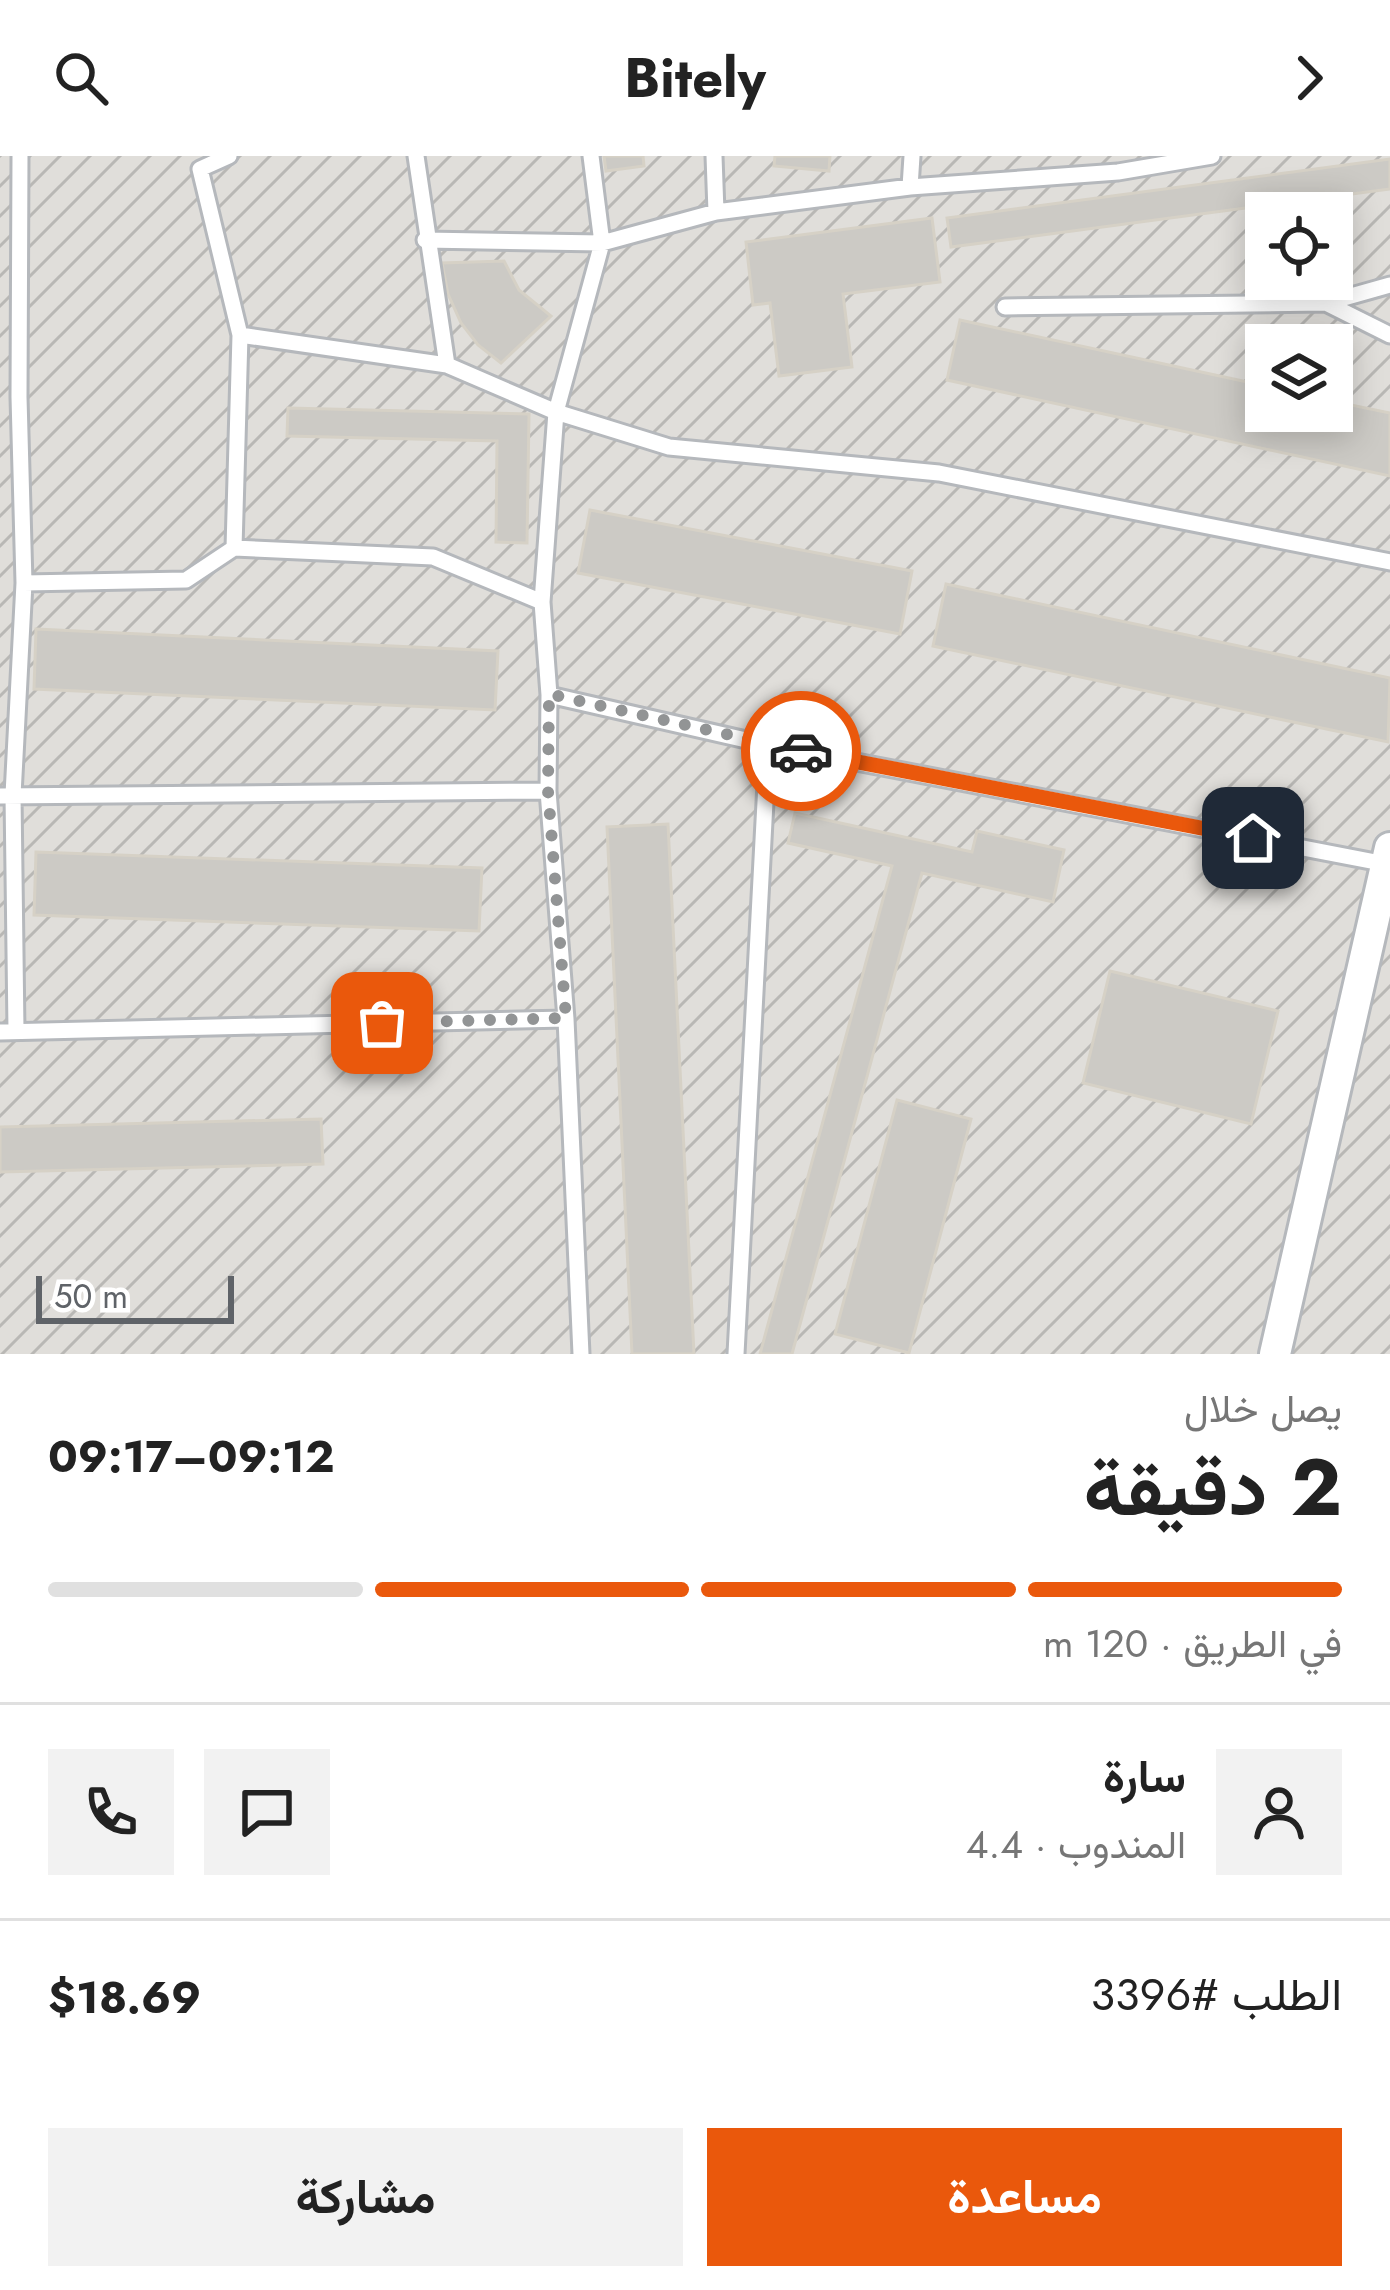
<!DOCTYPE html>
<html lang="ar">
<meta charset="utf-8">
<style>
:root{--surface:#fff;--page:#f2f2f2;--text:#222;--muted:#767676;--line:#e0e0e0;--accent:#ea580c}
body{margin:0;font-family:Jost,Vazirmatn,sans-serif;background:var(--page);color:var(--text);direction:rtl;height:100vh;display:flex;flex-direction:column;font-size:45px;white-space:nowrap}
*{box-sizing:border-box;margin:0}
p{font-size:39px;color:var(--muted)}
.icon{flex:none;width:66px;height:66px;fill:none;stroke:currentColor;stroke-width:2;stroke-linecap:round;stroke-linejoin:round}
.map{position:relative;height:1198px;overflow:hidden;direction:ltr}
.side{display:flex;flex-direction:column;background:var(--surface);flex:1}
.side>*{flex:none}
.controls{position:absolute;left:1245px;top:36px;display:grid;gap:24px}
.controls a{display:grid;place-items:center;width:108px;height:108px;border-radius:0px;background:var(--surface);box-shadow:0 6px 30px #0003;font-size:60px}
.scale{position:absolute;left:36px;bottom:30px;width:198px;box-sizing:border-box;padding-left:12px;border:6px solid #5f6368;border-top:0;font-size:33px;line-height:42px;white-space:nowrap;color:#5f6368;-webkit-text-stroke:9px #fff;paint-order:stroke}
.pin{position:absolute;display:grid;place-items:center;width:102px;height:102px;color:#fff;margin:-51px;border-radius:24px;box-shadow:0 6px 18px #0006}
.courier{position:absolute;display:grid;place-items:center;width:120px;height:120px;margin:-60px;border:9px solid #ea580c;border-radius:50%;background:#fff;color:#222;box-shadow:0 3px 15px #0007}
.summary em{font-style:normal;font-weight:700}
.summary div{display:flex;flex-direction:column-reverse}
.summary{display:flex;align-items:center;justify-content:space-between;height:204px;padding:0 48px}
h1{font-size:78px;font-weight:700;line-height:90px}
.bar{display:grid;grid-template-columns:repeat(4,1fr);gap:18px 12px;align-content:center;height:144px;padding:0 48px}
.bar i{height:15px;border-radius:9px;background:var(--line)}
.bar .current{background:var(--accent)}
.bar p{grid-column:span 4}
.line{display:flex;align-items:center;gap:30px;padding:0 48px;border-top:3px solid var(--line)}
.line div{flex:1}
.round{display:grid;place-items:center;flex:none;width:126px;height:126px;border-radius:0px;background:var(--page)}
.primary-button{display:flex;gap:24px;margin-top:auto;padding:24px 48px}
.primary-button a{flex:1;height:138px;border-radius:0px;background:var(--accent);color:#fff;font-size:48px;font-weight:700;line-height:138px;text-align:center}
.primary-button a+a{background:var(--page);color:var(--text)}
header{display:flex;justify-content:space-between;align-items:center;height:156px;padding:0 48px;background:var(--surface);font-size:54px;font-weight:700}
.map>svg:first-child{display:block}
</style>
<header><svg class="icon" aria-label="forward" viewBox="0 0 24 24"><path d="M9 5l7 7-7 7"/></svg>Bitely<svg class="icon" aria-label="search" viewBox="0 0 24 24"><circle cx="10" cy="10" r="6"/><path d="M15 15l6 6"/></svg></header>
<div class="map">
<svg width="1390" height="1198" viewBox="0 0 1390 1198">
<defs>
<pattern id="industrial-furrows" width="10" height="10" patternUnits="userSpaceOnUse" patternTransform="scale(3)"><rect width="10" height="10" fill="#e0deda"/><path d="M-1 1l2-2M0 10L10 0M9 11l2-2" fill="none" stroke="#b9b8b5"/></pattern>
</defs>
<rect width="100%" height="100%" fill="#f1efe8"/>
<path fill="url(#industrial-furrows)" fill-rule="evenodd" d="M0,0H1390V1198H0ZM1266,57H1332V123H1266ZM1266,189H1332V255H1266Z"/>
<path fill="#cccac5" stroke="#d6d1c6" stroke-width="3" d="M604,0H643L644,10L606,15Z
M775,0H830L829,15L774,10Z
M1390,3V33L951,91L947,62Z
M932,62L940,126L843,138L852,211L779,220L770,147L753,149L746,86Z
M504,105L519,134L551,160L501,207L478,189L461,167L448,138L442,107Z
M960,164L1266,230V255H1332V245L1390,257V320L947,224Z
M288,252L529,258L527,387L496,386L497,285L287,280Z
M590,354L912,415L900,478L578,417Z
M946,428L1390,522L1388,586L933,490Z
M36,473L498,495L495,554L34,533Z
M795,657L972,696L977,675L1064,694L1053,746L922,717L792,1198H760L892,710L788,687Z
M668,668L694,1198H632L607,671Z
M36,696L482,712L479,775L34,759Z
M1110,815L1278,855L1251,968L1083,927Z
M897,944L971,963L909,1197L835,1178Z
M321,963L323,1008L0,1016V971Z"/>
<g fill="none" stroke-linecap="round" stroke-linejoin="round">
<defs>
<path id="lane" d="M229,0L200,13L240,179L234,392
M416,0L447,209
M714,0L716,56
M910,31L912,0
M425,84L602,87L716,56L910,31L1118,16L1212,0
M1326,147L1390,179
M1005,151L1326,147L1390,129
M240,179L447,209L556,256L669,291L939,317L1390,406
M24,427L186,424L234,392L433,401L542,446
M549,539L768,589L1386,708
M0,640L548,635
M16,875L13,639L24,427L19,241L20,0
M0,876L566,863
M581,1198L566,863L548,635L549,539L542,446L556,256L602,87L591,0
M736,1198L768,589"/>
<path id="street" d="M1275,1198L1390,692"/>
</defs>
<use href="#lane" stroke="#b5b8bc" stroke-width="21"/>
<use href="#street" stroke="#b5b8bc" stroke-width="36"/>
<use href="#lane" stroke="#fff" stroke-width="15"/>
<use href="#street" stroke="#fff" stroke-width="30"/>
</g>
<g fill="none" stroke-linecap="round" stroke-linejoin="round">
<path stroke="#929495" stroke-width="12" stroke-dasharray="0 21.6" d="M382,867L566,862L548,635L549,538L801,595"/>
<path stroke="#ea580c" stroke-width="15" d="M801,595L1253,682"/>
</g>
</svg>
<div class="controls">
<a><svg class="icon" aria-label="locate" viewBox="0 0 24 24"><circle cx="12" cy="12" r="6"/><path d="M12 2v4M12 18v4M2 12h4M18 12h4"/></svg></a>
<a><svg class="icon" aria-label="layers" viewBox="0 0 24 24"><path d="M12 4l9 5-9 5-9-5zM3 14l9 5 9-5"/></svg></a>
</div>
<div class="scale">50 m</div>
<div class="pin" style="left:382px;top:867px;background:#ea580c"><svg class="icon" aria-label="bag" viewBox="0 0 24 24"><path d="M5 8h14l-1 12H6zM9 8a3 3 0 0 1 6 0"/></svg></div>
<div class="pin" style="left:1253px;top:682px;background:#1f2937"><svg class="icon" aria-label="home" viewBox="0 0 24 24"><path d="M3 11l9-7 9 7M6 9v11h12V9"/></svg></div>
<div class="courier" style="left:801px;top:595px"><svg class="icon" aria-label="car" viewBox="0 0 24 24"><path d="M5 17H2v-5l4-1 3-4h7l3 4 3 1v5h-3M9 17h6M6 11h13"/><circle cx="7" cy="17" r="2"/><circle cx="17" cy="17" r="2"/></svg></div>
</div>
<section class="side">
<div class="summary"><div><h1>2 دقيقة</h1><p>يصل خلال</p></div><em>09:12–09:17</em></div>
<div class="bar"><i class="current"></i><i class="current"></i><i class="current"></i><i></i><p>في الطريق · 120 m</p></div>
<div class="line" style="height:216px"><a class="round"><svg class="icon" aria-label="person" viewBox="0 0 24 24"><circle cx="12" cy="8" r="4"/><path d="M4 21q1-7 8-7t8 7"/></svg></a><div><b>سارة</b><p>المندوب · 4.4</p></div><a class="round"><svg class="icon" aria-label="chat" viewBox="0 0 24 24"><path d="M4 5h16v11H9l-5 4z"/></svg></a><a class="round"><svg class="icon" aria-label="phone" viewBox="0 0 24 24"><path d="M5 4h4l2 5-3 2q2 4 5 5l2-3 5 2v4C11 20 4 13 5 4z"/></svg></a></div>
<div class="line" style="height:156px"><div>الطلب #3396</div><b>$18.69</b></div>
<div class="primary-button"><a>مساعدة</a><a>مشاركة</a></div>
</section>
